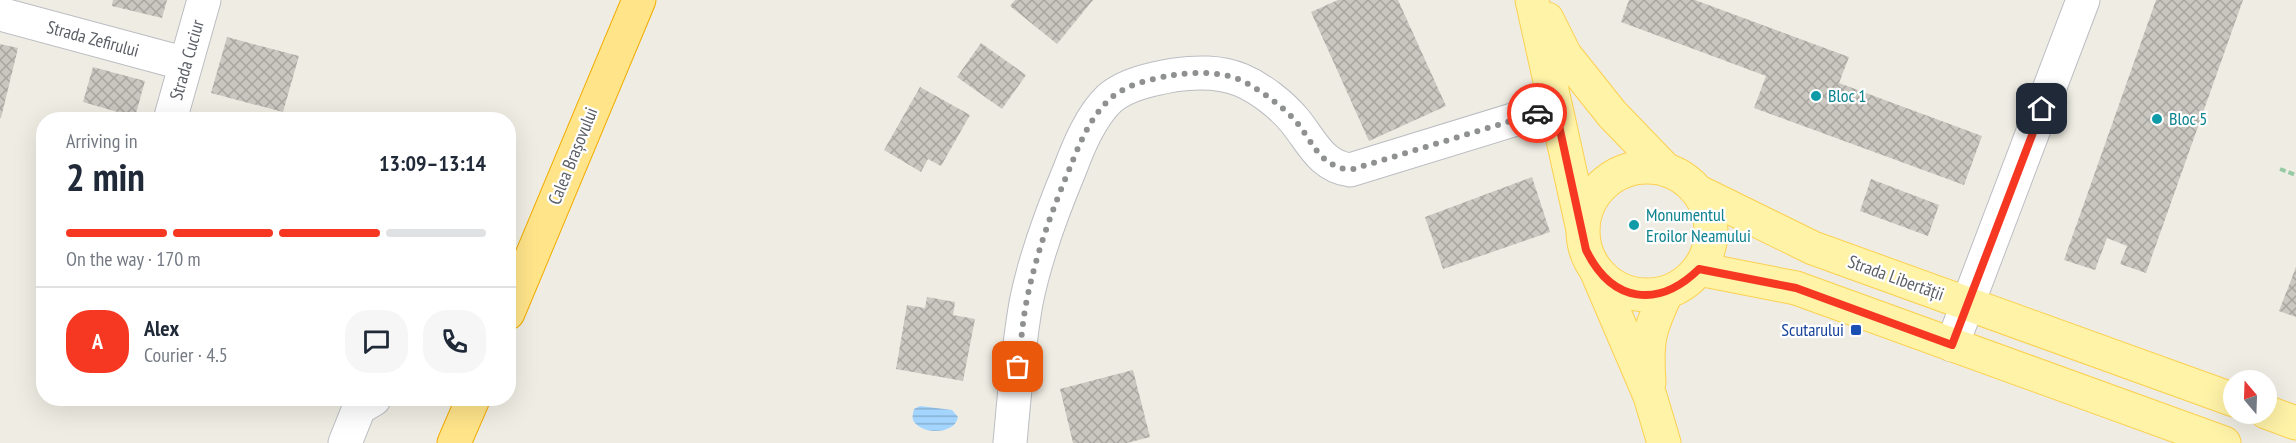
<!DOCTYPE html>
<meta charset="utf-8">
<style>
:root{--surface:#fff;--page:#f6f6f7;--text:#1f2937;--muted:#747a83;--line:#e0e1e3;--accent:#f63823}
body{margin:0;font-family:"PT Sans Narrow",sans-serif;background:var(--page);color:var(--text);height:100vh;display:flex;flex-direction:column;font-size:22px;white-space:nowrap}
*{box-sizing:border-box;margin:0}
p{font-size:20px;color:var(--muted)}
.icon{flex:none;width:33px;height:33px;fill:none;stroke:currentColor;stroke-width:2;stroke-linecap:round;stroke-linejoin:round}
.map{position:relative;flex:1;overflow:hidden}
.sheet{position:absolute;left:36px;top:112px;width:480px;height:294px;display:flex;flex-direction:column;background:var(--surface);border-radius:24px;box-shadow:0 6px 24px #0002}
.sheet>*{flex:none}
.needle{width:39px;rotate:341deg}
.tools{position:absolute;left:2223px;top:370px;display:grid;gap:12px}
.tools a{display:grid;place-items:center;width:54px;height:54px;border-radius:50%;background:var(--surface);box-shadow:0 6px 24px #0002;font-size:30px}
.pin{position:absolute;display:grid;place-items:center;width:51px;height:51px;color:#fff;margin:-26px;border-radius:12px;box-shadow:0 3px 9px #0006}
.courier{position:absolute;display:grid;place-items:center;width:60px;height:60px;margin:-30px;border:4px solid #f63823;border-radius:50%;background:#fff;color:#222;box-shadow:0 2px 8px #0007}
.summary em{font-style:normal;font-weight:800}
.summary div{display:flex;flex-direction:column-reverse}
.summary{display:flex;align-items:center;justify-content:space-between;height:102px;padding:0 30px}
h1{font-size:39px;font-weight:800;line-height:45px}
.bar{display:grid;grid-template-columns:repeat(4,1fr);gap:9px 6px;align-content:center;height:72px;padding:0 30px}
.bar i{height:8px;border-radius:4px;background:var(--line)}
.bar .current{background:var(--accent)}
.bar p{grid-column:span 4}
.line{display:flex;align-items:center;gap:15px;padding:0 30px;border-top:2px solid var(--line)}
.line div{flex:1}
.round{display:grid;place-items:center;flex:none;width:63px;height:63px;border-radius:24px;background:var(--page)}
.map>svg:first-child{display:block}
</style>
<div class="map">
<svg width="2296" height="443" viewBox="0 0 2296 443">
<defs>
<pattern id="water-rules" width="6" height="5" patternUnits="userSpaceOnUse" patternTransform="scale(1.5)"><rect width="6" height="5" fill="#a3d5ff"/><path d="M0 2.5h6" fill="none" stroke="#88b0d2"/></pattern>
<pattern id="building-cross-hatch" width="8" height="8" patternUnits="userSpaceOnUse" patternTransform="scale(1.5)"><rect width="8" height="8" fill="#cac7c0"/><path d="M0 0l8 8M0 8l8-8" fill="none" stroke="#a7a5a0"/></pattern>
</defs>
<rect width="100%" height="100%" fill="#efede3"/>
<path fill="url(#water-rules)" d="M920,406L952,410L958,417C955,434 925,435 915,423C911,419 913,414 914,409Z"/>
<path fill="url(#building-cross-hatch)" d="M113,0H167L162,18L112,6Z
M1015,0H1093L1057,44L1010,6Z
M1338,0H1398L1446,106L1369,141L1311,12Z
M1629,0H1695L1849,57L1839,83L1982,136L1964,185L1754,108L1766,76L1621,22Z
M2156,0H2243L2146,273L2120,264L2127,246L2107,238L2095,270L2064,260Z
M227,37L299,56L283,112L211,93Z
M981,43L1026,75L1002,109L957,77Z
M0,44L18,48L1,118H0Z
M93,67L145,81L135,117L83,102Z
M920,87L970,115L941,166L928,159L921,172L884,150Z
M1532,177L1550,232L1443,269L1425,217Z
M1871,179L1939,205L1928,236L1860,211Z
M43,240H44V265L36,264Z
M2296,267V317L2279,311Z
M927,297L955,302L953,315L975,319L963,381L896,369L907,305L925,308Z
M1133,370L1150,437L1127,443H1073L1060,389Z"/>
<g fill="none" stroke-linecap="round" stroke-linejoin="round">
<defs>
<path id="minor" d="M0,14L186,64
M170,120L204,0
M1952,345L2083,0
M345,443L359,408L374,399
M1010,443C1014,397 1018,349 1026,303C1035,257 1052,212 1070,169C1079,145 1091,116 1110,98C1127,84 1152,79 1174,75C1196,72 1219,71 1241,80C1260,88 1282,105 1295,121C1312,142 1321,166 1350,170L1555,107"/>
<path id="major" d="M1532,0L1583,230
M1547,19L1565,55L1612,114L1666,170
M1583 231a64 64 0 1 1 128 0a64 64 0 1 1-128 0Z
M1699,192L1813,248L2234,400
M1699,269L1796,288L2224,443
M1596,270L1650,396L1664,443
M1649,382C1646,341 1649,329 1667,292
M2266,412L2296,423"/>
<path id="highway" d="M508,313L639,0
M454,443L473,399"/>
</defs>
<use href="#minor" stroke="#bbbdc3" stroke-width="35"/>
<use href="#major" stroke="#fcd050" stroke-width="35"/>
<use href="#highway" stroke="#f2ac00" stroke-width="35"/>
<path stroke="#96caa6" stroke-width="4" stroke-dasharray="6 3" stroke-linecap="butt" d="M2280,169L2296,175"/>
<use href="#minor" stroke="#fff" stroke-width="33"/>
<use href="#major" stroke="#fff3a8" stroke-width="33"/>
<use href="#highway" stroke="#ffe48a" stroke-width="33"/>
</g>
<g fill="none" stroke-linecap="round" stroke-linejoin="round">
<path stroke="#8f9191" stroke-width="6" stroke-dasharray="0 10.8" d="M1018,367C1021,346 1022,325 1026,304C1035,257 1051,213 1069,170C1079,145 1090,117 1110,99C1126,84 1152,79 1173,75C1196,72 1223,71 1245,82C1262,92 1278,103 1292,117C1313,139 1316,165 1350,170L1537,113"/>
<path stroke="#f63823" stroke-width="8" d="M1537,113L1555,107L1586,250C1612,303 1658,309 1699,269L1796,288L1952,345L2042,109"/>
</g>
<g fill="#0f9aa8" stroke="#fff" stroke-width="2">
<circle cx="1816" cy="96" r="6"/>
<circle cx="2157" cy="119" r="6"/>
<circle cx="1634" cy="225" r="6"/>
</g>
<rect fill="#1a4fb4" stroke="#fff" stroke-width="2" x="1850" y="324" width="12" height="12" rx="3"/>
<g text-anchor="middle" stroke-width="4.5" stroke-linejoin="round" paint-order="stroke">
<g font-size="18" fill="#5b5f65" stroke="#fff">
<text transform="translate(93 39) rotate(15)" y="6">Strada Zefirului</text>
<text transform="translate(187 60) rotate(-74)" y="6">Strada Cuciur</text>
<text transform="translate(573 156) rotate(-68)" y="6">Calea Brașovului</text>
<text transform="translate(1896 278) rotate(20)" y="6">Strada Libertății</text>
</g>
<g font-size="18" fill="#0d838f" stroke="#fff" text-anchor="start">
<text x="1828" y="102">Bloc 1</text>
<text x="2169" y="125">Bloc 5</text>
<text x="1646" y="221">Monumentul<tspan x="1646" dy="21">Eroilor Neamului</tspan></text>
</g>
<g font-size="18" fill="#164399" stroke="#fff" text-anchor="end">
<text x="1844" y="336">Scutarului</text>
</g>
</g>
</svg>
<div class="tools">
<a><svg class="needle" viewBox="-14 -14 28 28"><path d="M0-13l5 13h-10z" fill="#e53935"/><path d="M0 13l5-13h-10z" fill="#747a83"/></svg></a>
</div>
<div class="pin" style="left:1018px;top:367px;background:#ea580c"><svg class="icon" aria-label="bag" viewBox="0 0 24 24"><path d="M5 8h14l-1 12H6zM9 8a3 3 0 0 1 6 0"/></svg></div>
<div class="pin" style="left:2042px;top:109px;background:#1f2937"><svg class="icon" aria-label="home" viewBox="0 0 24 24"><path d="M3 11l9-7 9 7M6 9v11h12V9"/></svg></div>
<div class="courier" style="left:1537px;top:113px"><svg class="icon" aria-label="car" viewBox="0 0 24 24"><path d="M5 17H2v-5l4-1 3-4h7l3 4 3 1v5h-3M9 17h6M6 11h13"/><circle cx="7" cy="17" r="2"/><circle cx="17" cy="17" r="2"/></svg></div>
<section class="sheet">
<div class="summary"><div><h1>2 min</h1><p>Arriving in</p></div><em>13:09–13:14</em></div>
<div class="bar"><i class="current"></i><i class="current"></i><i class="current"></i><i></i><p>On the way · 170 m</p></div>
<div class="line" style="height:108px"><b class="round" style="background:var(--accent);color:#fff">A</b><div><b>Alex</b><p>Courier · 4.5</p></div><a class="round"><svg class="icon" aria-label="chat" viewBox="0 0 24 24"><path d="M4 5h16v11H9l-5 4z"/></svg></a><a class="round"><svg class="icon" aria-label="phone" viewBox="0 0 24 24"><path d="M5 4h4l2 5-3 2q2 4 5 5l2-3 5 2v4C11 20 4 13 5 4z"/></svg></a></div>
</section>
</div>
